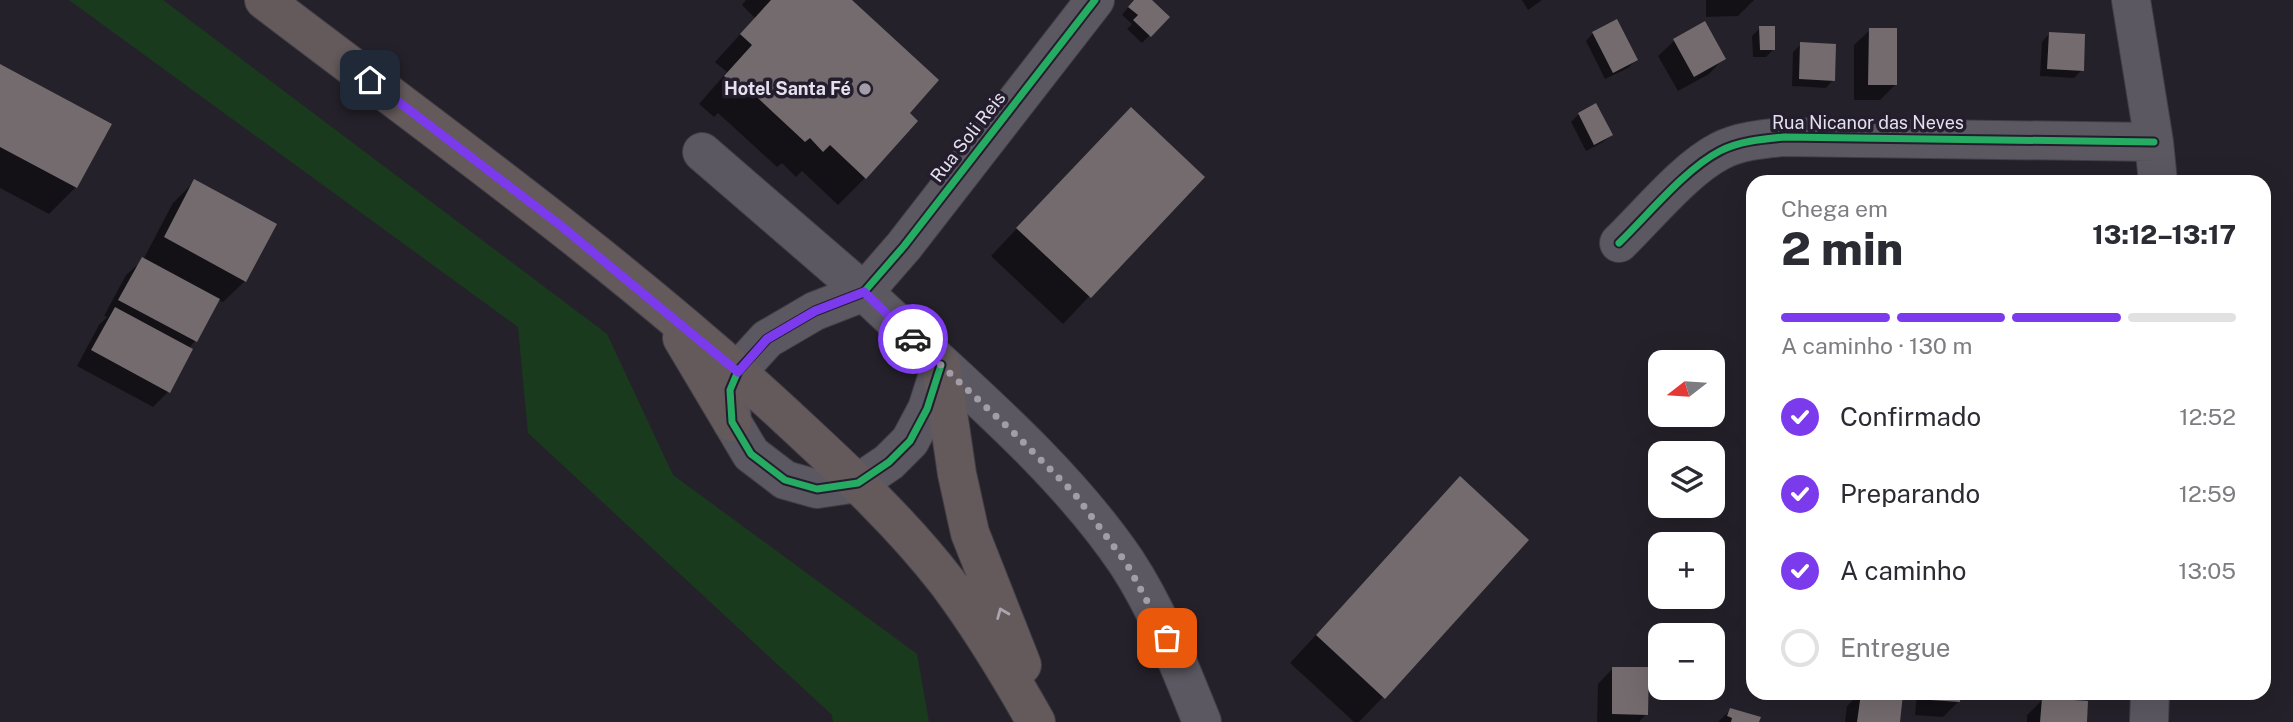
<!DOCTYPE html>
<html lang="pt">
<meta charset="utf-8">
<style>
:root{--surface:#fff;--page:#f7f7f7;--text:#2b2b33;--muted:#7c7c81;--line:#e1e1e2;--accent:#7c3aed}
body{margin:0;font-family:"Public Sans",sans-serif;background:var(--page);color:var(--text);height:100vh;display:flex;flex-direction:column;font-size:26px;white-space:nowrap}
*{box-sizing:border-box;margin:0}
p{font-size:23px;color:var(--muted)}
.icon{flex:none;width:38px;height:38px;fill:none;stroke:currentColor;stroke-width:2;stroke-linecap:round;stroke-linejoin:round}
.map{position:relative;flex:1;overflow:hidden}
.sheet{position:absolute;left:1746px;top:175px;width:525px;height:525px;display:flex;flex-direction:column;background:var(--surface);border-radius:21px;box-shadow:0 7px 28px #0002}
.sheet>*{flex:none}
.needle{width:46px;rotate:253deg}
.fabs{position:absolute;left:1648px;top:350px;display:grid;gap:14px}
.fabs a{display:grid;place-items:center;width:77px;height:77px;border-radius:14px;background:var(--surface);box-shadow:0 7px 28px #0002;font-size:35px}
.pin{position:absolute;display:grid;place-items:center;width:60px;height:60px;color:#fff;margin:-30px;border-radius:14px;box-shadow:0 4px 10px #0006}
.courier{position:absolute;display:grid;place-items:center;width:70px;height:70px;margin:-35px;border:5px solid #7c3aed;border-radius:50%;background:#fff;color:#222;box-shadow:0 2px 9px #0007}
.head em{font-style:normal;font-weight:800}
.head div{display:flex;flex-direction:column-reverse}
.head{display:flex;align-items:center;justify-content:space-between;height:119px;padding:0 35px}
h1{font-size:46px;font-weight:800;line-height:52px}
.bar{display:grid;grid-template-columns:repeat(4,1fr);gap:10px 7px;align-content:center;height:84px;padding:0 35px}
.bar i{height:9px;border-radius:5px;background:var(--line)}
.bar .current{background:var(--accent)}
.bar p{grid-column:span 4}
ol{padding:0 35px;list-style:none}
li{display:flex;align-items:center;gap:21px;height:77px}
li p{margin-inline-start:auto}
li .icon{padding:7px;border-radius:50%;background:var(--accent);color:#fff;stroke-width:4}
li:last-child{color:var(--muted)}
li i{width:38px;height:38px;border:4px solid var(--line);border-radius:50%}
.map>svg:first-child{display:block}
</style>
<div class="map">
<svg width="2293" height="722" viewBox="0 0 2293 722">
<rect width="100%" height="100%" fill="#25212a"/>
<path fill="#1a3a1e" d="M69,0H163L607,334L673,475L917,654L929,722H833L832,715L528,433L518,327Z"/>
<path fill="#0007" d="M746,0H849L865,178L838,205L802,171L796,177L782,163L777,167L718,113L714,117L699,104L727,72L715,62L755,18L742,5Z
M1134,0H1149L1168,17L1142,43L1127,29L1132,24L1122,15Z
M1522,0H1542L1528,10Z
M1706,0H1754L1738,16L1706,17Z
M1704,23L1724,58L1709,74L1678,91L1658,56L1674,41Z
M1760,28L1774,49L1766,57H1753L1752,36Z
M1870,30L1895,85L1880,100H1854V45Z
M1593,33L1636,60L1628,68L1605,79L1586,41Z
M2049,34L2082,70L2074,78L2040,76L2042,42Z
M1801,44L1833,80L1826,88L1792,86L1793,52Z
M0,66L76,187L49,214L0,188Z
M1579,114L1611,135L1603,142L1586,151L1571,122Z
M1104,136L1202,177L1063,324L991,256Z
M195,181L245,281L223,302L218,300L195,341L188,349L168,392L153,407L77,366L99,325L107,317L104,316L126,275L143,260L173,203Z
M1460,479L1383,697L1359,722H1354L1290,663Z
M1613,668L1646,714L1639,722H1597L1598,684Z
M1788,693H1816L1813,696H1788Z
M1860,693L1901,696L1898,722H1845L1847,706Z
M1917,693H1959V701L1943,717L1915,715Z
M2003,693H2079L2071,702L2085,722H2027V715L2043,699L2002,697Z
M1730,710L1757,722H1718Z"/>
<path fill="#736b6e" d="M771,0H852L939,80L910,113L918,121L866,179L830,145L823,152L810,138L805,142L746,87L742,92L724,76L752,45L740,34Z
M1134,0H1152L1170,17L1151,37L1133,20L1138,15L1128,7Z
M1617,19L1638,60L1613,73L1592,32Z
M1705,21L1726,59L1694,77L1673,39Z
M1759,26H1775V50H1760Z
M1869,28H1897V85H1868Z
M2049,32L2085,34L2084,71L2047,69Z
M1800,42L1836,44L1835,81L1799,79Z
M0,64L112,124L77,188L0,147Z
M1596,103L1613,135L1594,145L1578,113Z
M1131,107L1205,177L1091,298L1016,228Z
M194,179L277,224L246,282L164,237Z
M142,257L220,299L197,342L118,300Z
M115,307L193,349L170,393L91,350Z
M1460,476L1529,540L1385,699L1316,635Z
M1612,667H1649L1648,715L1612,714Z
M1861,693L1903,694L1900,722H1857Z
M1930,693H1961L1960,702L1930,700Z
M2042,698L2088,701L2087,722H2040Z
M1730,708L1761,717L1759,722H1731L1732,718L1727,716Z"/>
<g fill="none" stroke-linecap="round" stroke-linejoin="round">
<defs>
<path id="minor" d="M2131,0L2154,142L2158,182
M702,152L864,292
M1619,243C1648,215 1685,169 1720,151C1739,141 1763,139 1784,137L2154,142
M2149,722L2150,693"/>
<path id="tertiary" d="M864,292C952,376 1059,462 1127,563C1159,612 1180,668 1202,722
M941,365L927,409L910,441L889,462L858,483L817,489L785,480L751,454L732,422L730,390L738,371L767,339L815,311L864,292L904,246L1095,0"/>
<path id="trunk" d="M264,0C441,135 623,265 787,417C843,469 900,521 947,582C980,626 1009,674 1036,722
M682,338L732,422
M941,365L957,474L970,533L1022,665"/>
</defs>
<use href="#minor" stroke="#413e46" stroke-width="40"/>
<use href="#tertiary" stroke="#413e46" stroke-width="40"/>
<use href="#trunk" stroke="#413e46" stroke-width="40"/>
<use href="#minor" stroke="#5c5861" stroke-width="38"/>
<use href="#tertiary" stroke="#5c5861" stroke-width="38"/>
<use href="#trunk" stroke="#645a5c" stroke-width="38"/>
<defs>
<path id="cycleway" d="M1619,243C1648,215 1685,169 1720,151C1739,141 1763,139 1784,137L2154,142
M941,365L927,409L910,441L889,462L858,483L817,489L785,480L751,454L732,422L730,390L738,371L767,339L815,311L864,292L904,246L1095,0"/>
</defs>
<use href="#cycleway" stroke="#241d2e" stroke-width="11"/>
<use href="#cycleway" stroke="#26ab63" stroke-width="7"/>
</g>
<defs><path id="oneway-chevron" d="M-2-3.5L2.5 0L-2 3.5" fill="none" stroke-width="1.6" stroke-linecap="round" stroke-linejoin="round" transform="scale(1.75)"/></defs>
<use stroke="#aba4ac" href="#oneway-chevron" transform="translate(1002 613) rotate(-112)"/>
<g fill="none" stroke-linecap="round" stroke-linejoin="round">
<path stroke="#a29da9" stroke-width="7" stroke-dasharray="0 12.6" d="M913,339L1013,432L1074,493L1127,564L1167,638"/>
<path stroke="#7c3aed" stroke-width="9" d="M370,80L560,225L738,372L767,339L815,311L864,292L913,339"/>
</g>
<circle fill="#a29da9" stroke="#241d2e" stroke-width="2.5" cx="865" cy="89" r="7"/>
<g text-anchor="middle" stroke-width="7" stroke-linejoin="round" paint-order="stroke">
<g font-size="18" font-weight="bold" fill="#e5e0ed" stroke="#241d2e" text-anchor="end">
<text x="851" y="95">Hotel Santa Fé</text>
</g>
<g font-size="18" fill="#e5e0ed" stroke="#241d2e">
<text x="1868" y="129">Rua Nicanor das Neves</text>
<text transform="translate(968 137) rotate(-52)" y="6">Rua Soli Reis</text>
</g>
</g>
</svg>
<div class="fabs">
<a><svg class="needle" viewBox="-14 -14 28 28"><path d="M0-13l5 13h-10z" fill="#e53935"/><path d="M0 13l5-13h-10z" fill="#7c7c81"/></svg></a>
<a><svg class="icon" aria-label="layers" viewBox="0 0 24 24"><path d="M12 4l9 5-9 5-9-5zM3 14l9 5 9-5"/></svg></a>
<a>+</a>
<a>−</a>
</div>
<div class="pin" style="left:1167px;top:638px;background:#ea580c"><svg class="icon" aria-label="bag" viewBox="0 0 24 24"><path d="M5 8h14l-1 12H6zM9 8a3 3 0 0 1 6 0"/></svg></div>
<div class="pin" style="left:370px;top:80px;background:#1f2937"><svg class="icon" aria-label="home" viewBox="0 0 24 24"><path d="M3 11l9-7 9 7M6 9v11h12V9"/></svg></div>
<div class="courier" style="left:913px;top:339px"><svg class="icon" aria-label="car" viewBox="0 0 24 24"><path d="M5 17H2v-5l4-1 3-4h7l3 4 3 1v5h-3M9 17h6M6 11h13"/><circle cx="7" cy="17" r="2"/><circle cx="17" cy="17" r="2"/></svg></div>
<section class="sheet">
<div class="head"><div><h1>2 min</h1><p>Chega em</p></div><em>13:12–13:17</em></div>
<div class="bar"><i class="current"></i><i class="current"></i><i class="current"></i><i></i><p>A caminho · 130 m</p></div>
<ol>
<li><svg class="icon" aria-label="check" viewBox="0 0 24 24"><path d="M5 12l5 5 9-10"/></svg>Confirmado<p>12:52</p></li>
<li><svg class="icon" aria-label="check" viewBox="0 0 24 24"><path d="M5 12l5 5 9-10"/></svg>Preparando<p>12:59</p></li>
<li><svg class="icon" aria-label="check" viewBox="0 0 24 24"><path d="M5 12l5 5 9-10"/></svg>A caminho<p>13:05</p></li>
<li><i></i>Entregue</li>
</ol>
</section>
</div>
